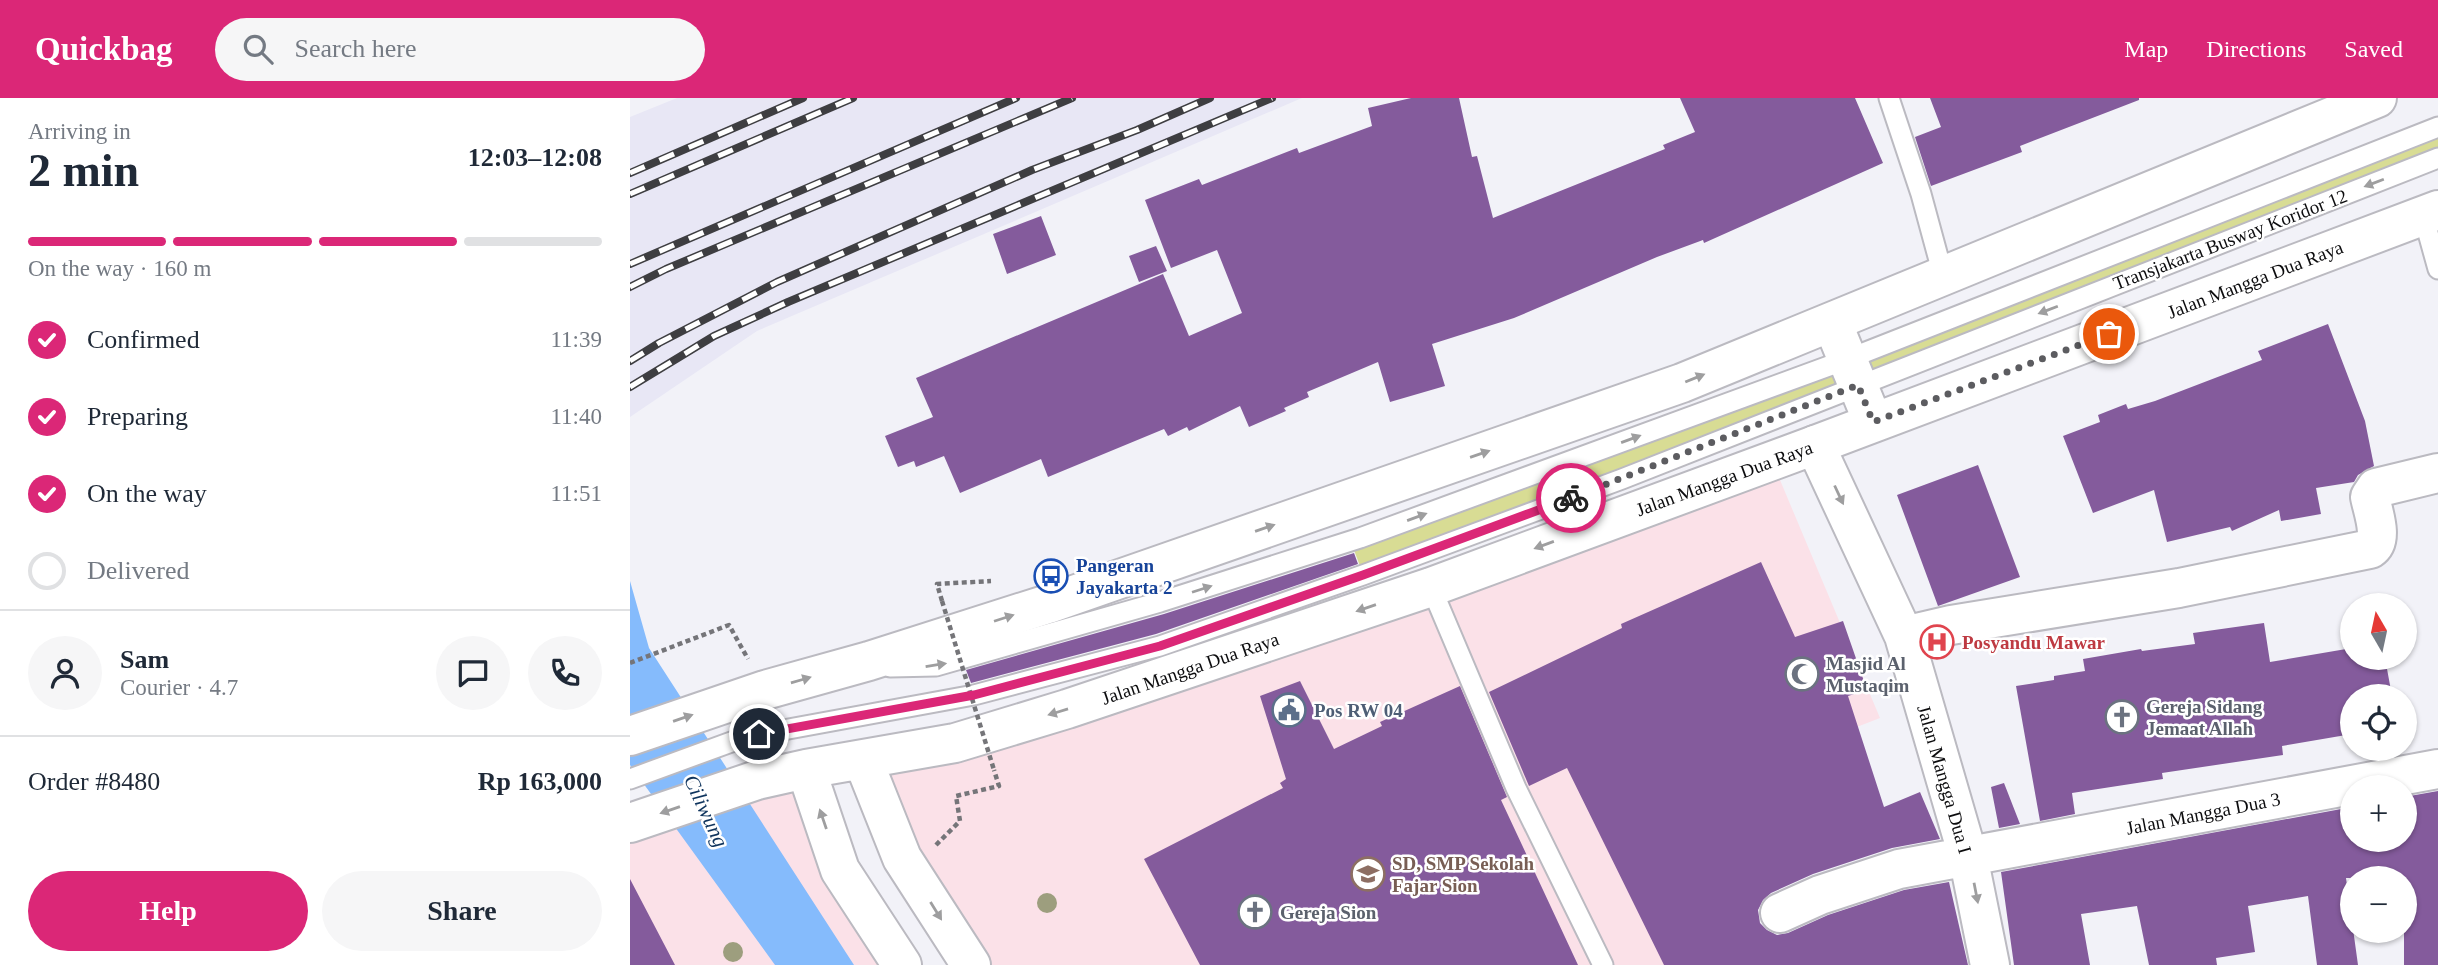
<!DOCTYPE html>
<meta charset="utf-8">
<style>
:root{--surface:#fff;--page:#f6f6f7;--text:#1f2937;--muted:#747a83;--line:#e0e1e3;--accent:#db2777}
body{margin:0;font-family:"Times New Roman",serif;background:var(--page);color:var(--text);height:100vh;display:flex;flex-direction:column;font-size:26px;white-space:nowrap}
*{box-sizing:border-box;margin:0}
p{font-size:23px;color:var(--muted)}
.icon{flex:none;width:38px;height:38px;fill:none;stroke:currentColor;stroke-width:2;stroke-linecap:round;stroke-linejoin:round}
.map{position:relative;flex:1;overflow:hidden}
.sheet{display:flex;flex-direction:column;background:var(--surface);width:630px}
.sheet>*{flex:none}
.needle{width:46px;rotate:351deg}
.buttons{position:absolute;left:1710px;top:495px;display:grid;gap:14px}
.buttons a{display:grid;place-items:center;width:77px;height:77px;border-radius:50%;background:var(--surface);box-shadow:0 2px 5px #0004;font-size:35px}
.pin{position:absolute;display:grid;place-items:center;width:60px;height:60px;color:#fff;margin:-30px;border:4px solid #fff;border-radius:50%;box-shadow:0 2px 7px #0007}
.courier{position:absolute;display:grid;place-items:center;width:70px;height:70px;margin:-35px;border:5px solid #db2777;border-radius:50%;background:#fff;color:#222;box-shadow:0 2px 9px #0007}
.headline em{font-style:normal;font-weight:800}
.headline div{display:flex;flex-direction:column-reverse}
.headline{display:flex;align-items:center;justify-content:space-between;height:119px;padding:0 28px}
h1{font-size:46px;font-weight:800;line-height:52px}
.bar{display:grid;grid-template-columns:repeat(4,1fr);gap:10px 7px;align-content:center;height:84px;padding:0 28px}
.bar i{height:9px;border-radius:5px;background:var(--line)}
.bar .active{background:var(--accent)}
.bar p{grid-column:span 4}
.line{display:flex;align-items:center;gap:18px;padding:0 28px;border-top:2px solid var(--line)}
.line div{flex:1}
.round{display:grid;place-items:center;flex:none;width:74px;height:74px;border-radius:37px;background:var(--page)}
ol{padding:0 28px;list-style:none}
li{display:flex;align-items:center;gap:21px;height:77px}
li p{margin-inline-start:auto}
li .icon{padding:7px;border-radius:50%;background:var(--accent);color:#fff;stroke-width:4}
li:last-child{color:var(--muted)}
li i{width:38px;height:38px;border:4px solid var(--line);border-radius:50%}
.primary-button{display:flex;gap:14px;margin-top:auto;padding:14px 28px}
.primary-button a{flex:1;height:80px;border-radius:42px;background:var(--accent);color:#fff;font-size:28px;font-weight:800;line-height:80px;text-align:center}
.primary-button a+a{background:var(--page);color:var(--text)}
header{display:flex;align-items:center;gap:42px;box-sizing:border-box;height:98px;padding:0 35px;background:var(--accent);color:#fff}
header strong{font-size:33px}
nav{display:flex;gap:38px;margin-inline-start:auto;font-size:24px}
.search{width:490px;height:63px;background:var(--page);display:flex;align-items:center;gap:18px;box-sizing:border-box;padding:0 24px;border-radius:38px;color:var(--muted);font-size:26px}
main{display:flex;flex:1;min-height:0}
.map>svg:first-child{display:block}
</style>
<header>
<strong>Quickbag</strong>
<div class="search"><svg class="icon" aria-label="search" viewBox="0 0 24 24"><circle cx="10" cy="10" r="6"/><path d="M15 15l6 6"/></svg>Search here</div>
<nav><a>Map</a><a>Directions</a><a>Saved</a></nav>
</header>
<main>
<section class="sheet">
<div class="headline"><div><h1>2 min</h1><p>Arriving in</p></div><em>12:03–12:08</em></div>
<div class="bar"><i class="active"></i><i class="active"></i><i class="active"></i><i></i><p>On the way · 160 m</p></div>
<ol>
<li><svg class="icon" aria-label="check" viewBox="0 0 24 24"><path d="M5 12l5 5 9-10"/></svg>Confirmed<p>11:39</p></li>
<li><svg class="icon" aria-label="check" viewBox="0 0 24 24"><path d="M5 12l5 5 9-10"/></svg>Preparing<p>11:40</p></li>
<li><svg class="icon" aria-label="check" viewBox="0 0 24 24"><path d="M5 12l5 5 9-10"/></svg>On the way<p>11:51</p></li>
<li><i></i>Delivered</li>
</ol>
<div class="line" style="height:126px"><a class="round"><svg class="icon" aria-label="person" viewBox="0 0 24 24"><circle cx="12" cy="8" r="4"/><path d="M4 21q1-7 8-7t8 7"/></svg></a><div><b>Sam</b><p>Courier · 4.7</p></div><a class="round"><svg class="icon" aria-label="chat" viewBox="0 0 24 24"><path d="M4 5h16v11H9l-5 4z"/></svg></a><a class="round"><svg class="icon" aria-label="phone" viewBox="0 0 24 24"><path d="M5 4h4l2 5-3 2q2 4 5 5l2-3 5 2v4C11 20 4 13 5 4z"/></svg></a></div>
<div class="line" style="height:91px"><div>Order #8480</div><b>Rp 163,000</b></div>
<div class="primary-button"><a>Help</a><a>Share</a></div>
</section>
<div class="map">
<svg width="1808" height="867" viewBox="0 0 1808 867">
<rect width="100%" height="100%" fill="#f2f2f8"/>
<path fill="#fbe1e8" d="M1142,363L1250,620L1028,706L1107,867H348L233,662Z
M176,671L272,867H0V725Z"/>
<path fill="#e8e7f5" d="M47,0H672L127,233L0,319V19Z"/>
<path fill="#d8dc94" d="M1808,29V61L733,476L721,444Z"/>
<path fill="#85bbfc" d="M0,483L19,550L224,867H145L0,667Z"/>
<path fill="#845b9c" d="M781,0H829L842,59L847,58L863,120L1035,51L1033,47L1065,34L1050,0H1225L1253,65L1074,145L1073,142L1027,159L884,220L802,246L815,288L760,304L748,264L677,294L679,299L654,310L656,313L619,329L610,308L559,333L557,329L538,338L534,331L418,379L411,361L330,395L314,358L286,369L284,363L268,369L255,338L303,319L286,280L533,176L559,238L612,215L587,152L541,170L515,102L569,81L572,87L667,50L669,55L742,28L738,10Z
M1300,0H1509V2L1390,48L1392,54L1301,88L1285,39L1311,29Z
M411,118L426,157L377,176L363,136Z
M526,148L537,173L509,184L499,158Z
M1698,226L1735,323L1744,368L1728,377L1724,384L1686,390L1691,416L1651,423L1649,412L1602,433L1600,429L1537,444L1524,392L1463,415L1433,338L1470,324L1468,317L1496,306L1498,311L1525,303L1632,262L1628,253Z
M1348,367L1390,479L1308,508L1267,397Z
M724,455L728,466L526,536L341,585L336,572L534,516Z
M1131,464L1165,539L1213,523L1237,592L1218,598L1254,709L1290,694L1310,741L1262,750L1183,776L1141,795L1133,802L1128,812L1130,825L1137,832L1147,837L1158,835L1198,817L1274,792L1319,784L1338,867H1034L937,670L899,688L859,594L992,530L991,526Z
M1634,525L1640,564L1722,550V560H1755L1762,598H1722V636L1652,648L1653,657L1532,675L1533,681L1442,695L1445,716L1410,723L1386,588L1424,582V578L1455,573L1453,561L1511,551L1512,553L1565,546L1563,535Z
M670,583L704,651L752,628L750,624L830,588L877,699L871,702L948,867H570L514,761L653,690L650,685L656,681L630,598Z
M1374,685L1390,726L1369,730L1361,689Z
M1808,693V867H1774V780H1716L1728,867H1687L1678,798L1618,808L1625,854L1586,860L1587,867H1519L1507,808L1451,816L1460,867H1384L1371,774L1722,709V742H1774V699Z
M0,781L45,867H0Z"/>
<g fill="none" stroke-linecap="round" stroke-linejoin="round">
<defs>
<path id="lane" d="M1259,0L1291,96L1313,177
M1793,117L1808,171
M801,489L886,690L973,867
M260,569L306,568L530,504L730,440L1218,261L1808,29
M0,681L115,639L344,597L530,548L733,477L992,381L1808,60"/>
<path id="street" d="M1185,347L1274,538L1338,758L1360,867
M1274,538L1321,527L1549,490L1740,451C1754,442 1743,414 1740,399L1746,390L1808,375
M1150,815L1190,797L1269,771L1808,671"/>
<path id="secondary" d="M1202,224L1243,324
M0,638L135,592L239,563L418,506L1052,285L1747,0
M233,662L272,760L341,867
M176,671L210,772L272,867
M0,725L127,682L176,671L325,645L437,611L801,489L1185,347L1808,112"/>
</defs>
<use href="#lane" stroke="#bbbac1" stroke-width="23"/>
<use href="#street" stroke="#bbbac1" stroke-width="42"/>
<use href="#secondary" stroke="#bbbac1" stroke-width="42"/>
<path stroke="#757579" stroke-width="4.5" stroke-dasharray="5 3.5" stroke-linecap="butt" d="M312,503L307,486L361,483
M0,565L99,527L118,561
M306,747L330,723L326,698L369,688L364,672"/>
<use href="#lane" stroke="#fff" stroke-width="19"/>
<use href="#street" stroke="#fff" stroke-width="38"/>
<use href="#secondary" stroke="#fff" stroke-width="38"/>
<defs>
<path id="rail" d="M0,75L173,0
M0,96L223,0
M0,166L386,0
M0,189L36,171L442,0
M0,263L29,245L147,184L402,72L507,32L580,0
M0,289L84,238L158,204L642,0"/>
</defs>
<use href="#rail" stroke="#3e3e41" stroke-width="8"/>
<use href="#rail" stroke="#fff" stroke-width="5" stroke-dasharray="16" stroke-linecap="butt"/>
<path stroke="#757579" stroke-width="4.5" stroke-dasharray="5 3.5" stroke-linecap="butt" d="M312,503L364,672"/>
</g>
<g fill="#9d9e7e">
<circle cx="417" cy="805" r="10"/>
<circle cx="103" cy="854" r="10"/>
</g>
<defs><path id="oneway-solid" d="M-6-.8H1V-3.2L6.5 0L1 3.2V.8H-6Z" transform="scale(1.75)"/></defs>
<g fill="#9e9e9f">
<use href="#oneway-solid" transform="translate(1744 85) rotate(159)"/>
<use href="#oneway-solid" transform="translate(1418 212) rotate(159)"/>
<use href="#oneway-solid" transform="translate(1065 280) rotate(-22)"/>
<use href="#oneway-solid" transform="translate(1001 341) rotate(-20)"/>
<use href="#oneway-solid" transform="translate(850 356) rotate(-19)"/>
<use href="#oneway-solid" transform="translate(1209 397) rotate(65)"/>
<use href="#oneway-solid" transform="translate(787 419) rotate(-20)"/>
<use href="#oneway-solid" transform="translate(635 430) rotate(-19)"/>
<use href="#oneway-solid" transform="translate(914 447) rotate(160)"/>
<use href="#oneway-solid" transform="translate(572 491) rotate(-18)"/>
<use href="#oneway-solid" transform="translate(736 510) rotate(161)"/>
<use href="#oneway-solid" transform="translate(374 520) rotate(-18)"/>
<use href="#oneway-solid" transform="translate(306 567) rotate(-9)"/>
<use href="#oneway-solid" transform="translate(171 582) rotate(-16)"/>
<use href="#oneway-solid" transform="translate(428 614) rotate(163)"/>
<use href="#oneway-solid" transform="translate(53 620) rotate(-19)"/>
<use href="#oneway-solid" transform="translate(40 712) rotate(161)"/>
<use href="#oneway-solid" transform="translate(193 721) rotate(-109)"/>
<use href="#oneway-solid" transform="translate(1346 795) rotate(79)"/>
<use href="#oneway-solid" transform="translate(306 813) rotate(58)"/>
</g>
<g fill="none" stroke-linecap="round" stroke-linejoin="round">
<path stroke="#5c5c60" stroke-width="7" stroke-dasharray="0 12.6" d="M941,400L1228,287L1243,324L1479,236"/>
<path stroke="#db2777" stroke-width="9" d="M129,636L344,597L530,548L733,477L941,400"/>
</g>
<defs>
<symbol id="bus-ring" viewBox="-11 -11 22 22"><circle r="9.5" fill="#fff" stroke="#1a4fb4" stroke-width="1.5"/><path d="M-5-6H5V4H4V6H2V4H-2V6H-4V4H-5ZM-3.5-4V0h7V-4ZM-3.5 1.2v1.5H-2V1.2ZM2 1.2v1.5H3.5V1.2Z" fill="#1a4fb4"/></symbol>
<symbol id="hospital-ring" viewBox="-11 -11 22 22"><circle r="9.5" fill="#fff" stroke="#e0444e" stroke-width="1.5"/><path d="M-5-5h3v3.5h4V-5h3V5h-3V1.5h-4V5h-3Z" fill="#e0444e"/></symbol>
<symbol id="mosque-ring" viewBox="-11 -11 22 22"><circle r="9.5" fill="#fff" stroke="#6b7280" stroke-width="1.5"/><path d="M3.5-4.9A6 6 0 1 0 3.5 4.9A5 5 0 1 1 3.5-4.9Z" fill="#6b7280"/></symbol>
<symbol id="civic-ring" viewBox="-11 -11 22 22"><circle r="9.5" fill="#fff" stroke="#5c6f8a" stroke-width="1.5"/><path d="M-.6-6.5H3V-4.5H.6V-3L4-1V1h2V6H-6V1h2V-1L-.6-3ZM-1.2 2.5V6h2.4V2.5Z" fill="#5c6f8a"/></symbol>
<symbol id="church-ring" viewBox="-11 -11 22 22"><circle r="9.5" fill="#fff" stroke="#6b7280" stroke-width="1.5"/><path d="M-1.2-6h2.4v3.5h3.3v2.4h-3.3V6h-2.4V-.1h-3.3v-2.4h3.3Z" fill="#6b7280"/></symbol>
<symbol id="school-ring" viewBox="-11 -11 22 22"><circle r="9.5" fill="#fff" stroke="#8d6e63" stroke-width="1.5"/><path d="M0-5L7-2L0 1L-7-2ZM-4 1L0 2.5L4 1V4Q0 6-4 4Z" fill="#8d6e63"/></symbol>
</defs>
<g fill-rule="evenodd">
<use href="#bus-ring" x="402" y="459" width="38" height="38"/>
<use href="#hospital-ring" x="1288" y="525" width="38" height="38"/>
<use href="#mosque-ring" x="1153" y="557" width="38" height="38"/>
<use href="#civic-ring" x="640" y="593" width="38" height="38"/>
<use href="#church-ring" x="1473" y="600" width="38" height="38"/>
<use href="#school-ring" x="719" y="757" width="38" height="38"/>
<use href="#church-ring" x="606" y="795" width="38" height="38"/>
</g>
<g text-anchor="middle" stroke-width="5" stroke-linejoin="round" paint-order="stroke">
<g font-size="19" fill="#0c0c0e" stroke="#fff">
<text transform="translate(1600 141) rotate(-21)" y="7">Transjakarta Busway Koridor 12</text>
<text transform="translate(1625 181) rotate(-21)" y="7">Jalan Mangga Dua Raya</text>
<text transform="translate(1094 380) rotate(-20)" y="7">Jalan Mangga Dua Raya</text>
<text transform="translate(560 570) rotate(-19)" y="7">Jalan Mangga Dua Raya</text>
<text transform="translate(1315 681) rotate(74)" y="7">Jalan Mangga Dua I</text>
<text transform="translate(1573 715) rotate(-11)" y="7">Jalan Mangga Dua 3</text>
</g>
<g font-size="19" font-weight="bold" fill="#164399" stroke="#fff" text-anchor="start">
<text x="446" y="474">Pangeran<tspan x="446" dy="22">Jayakarta 2</tspan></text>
</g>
<g font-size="19" font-weight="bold" fill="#be3a42" stroke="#fff" text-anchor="start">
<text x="1332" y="551">Posyandu Mawar</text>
</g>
<g font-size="19" font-weight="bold" fill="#5b616d" stroke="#fff" text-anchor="start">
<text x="1196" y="572">Masjid Al<tspan x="1196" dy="22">Mustaqim</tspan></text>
<text x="1516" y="615">Gereja Sidang<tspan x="1516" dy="22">Jemaat Allah</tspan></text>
<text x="650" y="821">Gereja Sion</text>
</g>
<g font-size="19" font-weight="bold" fill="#4e5e75" stroke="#fff" text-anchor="start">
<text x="684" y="619">Pos RW 04</text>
</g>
<g font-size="19" font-weight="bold" fill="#785e54" stroke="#fff" text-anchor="start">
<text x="762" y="772">SD, SMP Sekolah<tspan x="762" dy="22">Fajar Sion</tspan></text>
</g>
<g font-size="21" font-style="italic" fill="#0f345d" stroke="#fff">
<text transform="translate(76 713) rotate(65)" y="7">Ciliwung</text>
</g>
</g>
</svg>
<div class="buttons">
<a><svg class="needle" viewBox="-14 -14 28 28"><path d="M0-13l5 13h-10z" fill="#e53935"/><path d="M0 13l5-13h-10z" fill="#747a83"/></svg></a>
<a><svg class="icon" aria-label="locate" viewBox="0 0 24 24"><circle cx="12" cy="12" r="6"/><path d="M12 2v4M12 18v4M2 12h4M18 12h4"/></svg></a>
<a>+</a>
<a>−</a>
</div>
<div class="pin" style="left:1479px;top:236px;background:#ea580c"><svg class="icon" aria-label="bag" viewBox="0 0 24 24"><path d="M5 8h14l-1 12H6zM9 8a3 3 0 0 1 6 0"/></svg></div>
<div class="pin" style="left:129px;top:636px;background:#1f2937"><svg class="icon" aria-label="home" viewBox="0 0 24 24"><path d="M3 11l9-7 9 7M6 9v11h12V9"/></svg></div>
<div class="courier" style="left:941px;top:400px"><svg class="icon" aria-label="bike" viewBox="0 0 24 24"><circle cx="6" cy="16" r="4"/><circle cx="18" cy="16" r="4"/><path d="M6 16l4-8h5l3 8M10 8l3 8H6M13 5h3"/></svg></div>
</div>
</main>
